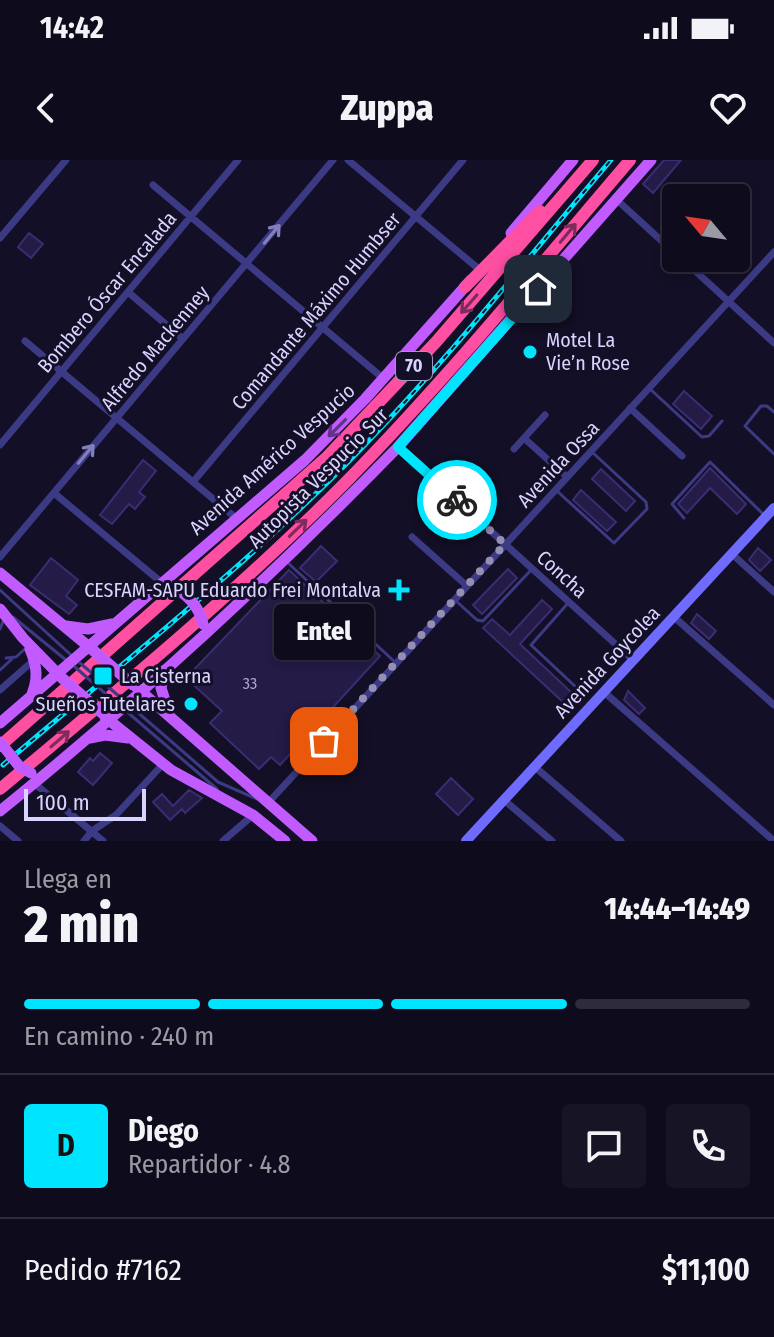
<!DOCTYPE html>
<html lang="es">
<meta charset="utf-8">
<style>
:root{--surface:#0e0b1c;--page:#171425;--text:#f1f3f6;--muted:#9b9ba3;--line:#2e2b3b;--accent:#00e5ff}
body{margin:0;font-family:"Fira Sans Condensed",sans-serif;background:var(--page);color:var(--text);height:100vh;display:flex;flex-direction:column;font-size:30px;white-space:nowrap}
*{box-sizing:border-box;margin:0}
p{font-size:26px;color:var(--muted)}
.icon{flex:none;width:44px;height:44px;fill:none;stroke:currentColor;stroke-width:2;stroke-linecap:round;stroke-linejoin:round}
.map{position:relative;height:681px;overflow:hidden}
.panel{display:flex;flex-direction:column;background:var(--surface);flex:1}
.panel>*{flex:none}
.needle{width:52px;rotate:299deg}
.tools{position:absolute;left:662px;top:24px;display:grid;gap:16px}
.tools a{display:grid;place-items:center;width:88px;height:88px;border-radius:8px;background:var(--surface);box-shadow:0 4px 12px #0003,0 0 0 2px var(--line);font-size:40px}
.scale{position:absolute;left:24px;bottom:20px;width:122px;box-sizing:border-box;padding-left:8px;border:4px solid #d9d4ff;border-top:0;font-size:22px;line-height:28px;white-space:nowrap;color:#d9d4ff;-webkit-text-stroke:6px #130f26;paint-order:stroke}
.pin{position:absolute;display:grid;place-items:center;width:68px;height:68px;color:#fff;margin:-34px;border-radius:16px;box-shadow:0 4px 12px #0006}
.courier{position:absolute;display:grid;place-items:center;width:80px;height:80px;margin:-40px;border:6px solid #00e5ff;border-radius:50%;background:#fff;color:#222;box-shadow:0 2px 10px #0007}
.bubble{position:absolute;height:56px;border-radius:8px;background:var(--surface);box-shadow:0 4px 12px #0003,0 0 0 2px var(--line);font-size:26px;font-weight:800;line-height:56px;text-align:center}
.head em{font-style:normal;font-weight:800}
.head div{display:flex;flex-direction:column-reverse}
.head{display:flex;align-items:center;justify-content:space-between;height:136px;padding:0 24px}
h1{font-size:52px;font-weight:800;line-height:60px}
.bar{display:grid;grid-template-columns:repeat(4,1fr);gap:12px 8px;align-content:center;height:96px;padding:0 24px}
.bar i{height:10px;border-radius:6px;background:var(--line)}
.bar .current{background:var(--accent)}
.bar p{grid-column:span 4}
.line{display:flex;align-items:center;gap:20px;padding:0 24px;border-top:2px solid var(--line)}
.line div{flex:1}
.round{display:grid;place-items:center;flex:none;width:84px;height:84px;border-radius:8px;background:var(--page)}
.status{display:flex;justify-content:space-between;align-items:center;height:56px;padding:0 40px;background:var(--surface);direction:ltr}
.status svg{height:22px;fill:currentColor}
header{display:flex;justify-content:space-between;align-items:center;height:104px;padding:0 24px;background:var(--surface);font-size:36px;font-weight:800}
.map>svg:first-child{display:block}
</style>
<div class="status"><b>14:42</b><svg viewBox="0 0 49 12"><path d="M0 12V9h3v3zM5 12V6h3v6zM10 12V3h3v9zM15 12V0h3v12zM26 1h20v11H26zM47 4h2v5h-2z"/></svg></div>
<header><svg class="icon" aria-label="back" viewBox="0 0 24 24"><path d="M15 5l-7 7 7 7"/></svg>Zuppa<svg class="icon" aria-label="heart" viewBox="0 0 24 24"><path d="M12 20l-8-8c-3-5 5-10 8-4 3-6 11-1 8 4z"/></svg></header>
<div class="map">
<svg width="774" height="681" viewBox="0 0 774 681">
<rect width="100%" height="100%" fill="#130f26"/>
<path fill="#241b47" stroke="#3b2d73" stroke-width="2" d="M664,0H681L653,33L643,24Z
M29,73L43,84L31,98L18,87Z
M684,231L712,256L701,269L673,244Z
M143,300L156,311L139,332L145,337L135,349L129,344L112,364L100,355Z
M710,308L746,344L737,354L710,328L687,353L678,344Z
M601,309L635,341L626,351L592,319Z
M581,330L616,362L607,371L573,340Z
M321,386L337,401L316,422L300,408Z
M758,388L771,400L760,411L749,400Z
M51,398L78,420L66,436L77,445L69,454L30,425Z
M508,409L517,418L482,454L473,445Z
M289,410L380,496L280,605L271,597L259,609L210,563L222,551L186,518Z
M542,440L552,449L520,484L573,534L564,543L483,468L492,459L510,475Z
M697,454L716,471L709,479L691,463Z
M628,531L645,548L639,554L624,540Z
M100,593L112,603L93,625L78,612L90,598L93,601Z
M451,618L473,639L458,655L436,634Z
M189,630L202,638L185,653L182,649L170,660L153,642L162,634L173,646Z"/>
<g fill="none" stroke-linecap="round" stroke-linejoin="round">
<path stroke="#3d3a85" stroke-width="3" d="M649,228L702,277L709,276L722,261
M774,252L767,246H761L745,266L774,294
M557,331L614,383L647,349L646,342L591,291
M684,358L672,344L710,302L763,354
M287,402L396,503
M0,430L71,495
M455,440L477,460L483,461L532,409
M569,442L531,485L578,529
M13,457L66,500
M0,469L4,459
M6,498L16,497L26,488
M0,510L12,499
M120,537L218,622L257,639
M126,551L217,629"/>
<path stroke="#3d3a85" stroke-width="7" d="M348,0L480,110
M153,25L384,219
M617,40L676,94
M0,78L66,0
M681,98L774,183
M128,132L183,179
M25,181L237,359
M630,248L682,296
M524,278L567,317
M0,285L238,0
M398,287L633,500
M514,289L545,255
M193,322L463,0
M54,333L161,422
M412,377L467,426
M732,394L774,432
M0,397L333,0
M674,457L774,545
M0,530L34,500
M604,532L774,681
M535,607L621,681
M34,623L103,681
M504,640L552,681
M268,643L774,92
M0,666L18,681
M84,681L92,671L116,655L163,604
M223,681L253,655"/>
<path stroke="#6f6bff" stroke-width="10" d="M466,681L774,348"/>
<path stroke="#c25bff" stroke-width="11" d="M511,73L573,0
M0,413L94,491
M0,449L23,478L62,518
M66,466L88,469L112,464
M30,489C36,504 39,517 32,534
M165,510L161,528L169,553
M137,528L312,681
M105,557L171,610L253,655L285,681
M0,563L305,300L365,239L471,120
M90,578L105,575L128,578
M0,651C140,538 272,416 398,287L651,0"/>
<path stroke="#ff4fa3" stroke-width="12" d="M465,127L540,51
M0,586L327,297L436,182L593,0
M0,629C117,531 237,432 345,323C445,221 537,109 630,0"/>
<defs>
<path id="rail" d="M3,605C119,506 241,410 349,301C442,207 525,101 611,0"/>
</defs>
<use href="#rail" stroke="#00e5ff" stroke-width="5"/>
<use href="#rail" stroke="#130f26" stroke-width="2" stroke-dasharray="6" stroke-linecap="butt"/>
<path stroke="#3d3a85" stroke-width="3" d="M80,503L120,537
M75,507L115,542"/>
<path stroke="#c25bff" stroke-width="11" d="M169,426C186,432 199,446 203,464
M94,491L133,525
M62,518L102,553
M0,582L19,606L31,613"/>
</g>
<defs><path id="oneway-shaft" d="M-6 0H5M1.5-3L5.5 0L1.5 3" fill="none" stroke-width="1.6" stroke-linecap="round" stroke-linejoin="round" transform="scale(2)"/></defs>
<g stroke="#7d2c5e">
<use href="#oneway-shaft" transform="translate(568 73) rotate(-50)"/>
<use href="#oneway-shaft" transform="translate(469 144) rotate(131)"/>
<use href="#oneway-shaft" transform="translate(298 368) rotate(-44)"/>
<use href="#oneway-shaft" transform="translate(60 579) rotate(-41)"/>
</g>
<g stroke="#837fbc">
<use href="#oneway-shaft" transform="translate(272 74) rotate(-50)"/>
<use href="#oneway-shaft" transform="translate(86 294) rotate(-50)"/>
</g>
<use stroke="#623188" href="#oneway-shaft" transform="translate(337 268) rotate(135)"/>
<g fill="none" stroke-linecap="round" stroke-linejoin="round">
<path stroke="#948fb3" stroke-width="8" stroke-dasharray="0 14.4" d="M324,581L505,384L457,340"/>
<path stroke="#00e5ff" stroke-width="10" d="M457,340L398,287L538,129"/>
</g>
<g fill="#00e5ff" stroke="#130f26" stroke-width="3">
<circle cx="530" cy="192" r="8"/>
<path d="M395 418h8v8h8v8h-8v8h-8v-8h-8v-8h8z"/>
<rect x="93" y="506" width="20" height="20" rx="4"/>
<circle cx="191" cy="544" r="8"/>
</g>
<g text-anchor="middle" stroke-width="6" stroke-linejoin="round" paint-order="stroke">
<g font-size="16" fill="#aca6d1">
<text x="250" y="529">33</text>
</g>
<rect fill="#130f26" stroke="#9e99be" stroke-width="2" x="396" y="192" width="36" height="28" rx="6"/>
<g font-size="18" font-weight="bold" fill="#d9d4ff">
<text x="414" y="212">70</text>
</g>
<g font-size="20" fill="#d9d4ff" stroke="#130f26">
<text transform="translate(107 132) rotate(-50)" y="7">Bombero Óscar Encalada</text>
<text transform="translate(316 151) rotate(-50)" y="7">Comandante Máximo Humbser</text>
<text transform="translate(155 188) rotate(-50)" y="7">Alfredo Mackenney</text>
<text transform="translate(272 299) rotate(-42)" y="7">Avenida Américo Vespucio</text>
<text transform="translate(558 304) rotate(-47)" y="7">Avenida Ossa</text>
<text transform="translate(318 318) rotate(-45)" y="7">Autopista Vespucio Sur</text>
<text transform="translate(562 414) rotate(42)" y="7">Concha</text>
<text transform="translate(607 502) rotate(-47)" y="7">Avenida Goycolea</text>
</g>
<g font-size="20" fill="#d9d4ff" stroke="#130f26" text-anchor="start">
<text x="546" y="187">Motel La<tspan x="546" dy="23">Vie’n Rose</tspan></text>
<text x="381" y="437" text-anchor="end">CESFAM-SAPU Eduardo Frei Montalva</text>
<text x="121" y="523">La Cisterna</text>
<text x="175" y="551" text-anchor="end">Sueños Tutelares</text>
</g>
</g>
</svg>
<div class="tools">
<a><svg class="needle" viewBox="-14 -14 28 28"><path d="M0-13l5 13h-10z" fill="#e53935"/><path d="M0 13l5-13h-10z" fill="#9b9ba3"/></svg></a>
</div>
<div class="scale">100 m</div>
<div class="pin" style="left:324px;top:581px;background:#ea580c"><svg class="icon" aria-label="bag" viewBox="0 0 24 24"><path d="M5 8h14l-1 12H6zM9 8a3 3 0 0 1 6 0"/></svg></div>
<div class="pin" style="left:538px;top:129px;background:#1f2937"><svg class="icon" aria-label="home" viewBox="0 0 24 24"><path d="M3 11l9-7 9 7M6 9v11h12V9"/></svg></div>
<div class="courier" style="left:457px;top:340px"><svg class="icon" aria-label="bike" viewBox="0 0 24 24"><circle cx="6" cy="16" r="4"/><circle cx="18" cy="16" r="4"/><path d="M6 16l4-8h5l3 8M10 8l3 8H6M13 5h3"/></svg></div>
<div class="bubble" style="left:274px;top:444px;width:100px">Entel</div>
</div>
<section class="panel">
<div class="head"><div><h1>2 min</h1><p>Llega en</p></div><em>14:44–14:49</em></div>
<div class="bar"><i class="current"></i><i class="current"></i><i class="current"></i><i></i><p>En camino · 240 m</p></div>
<div class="line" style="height:144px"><b class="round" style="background:var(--accent);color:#111">D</b><div><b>Diego</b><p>Repartidor · 4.8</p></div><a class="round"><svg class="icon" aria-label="chat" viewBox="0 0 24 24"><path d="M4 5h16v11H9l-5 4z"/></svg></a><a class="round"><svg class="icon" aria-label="phone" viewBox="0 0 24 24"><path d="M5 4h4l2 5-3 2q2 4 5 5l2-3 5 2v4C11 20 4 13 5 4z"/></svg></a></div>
<div class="line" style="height:104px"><div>Pedido #7162</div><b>$11,100</b></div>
</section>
